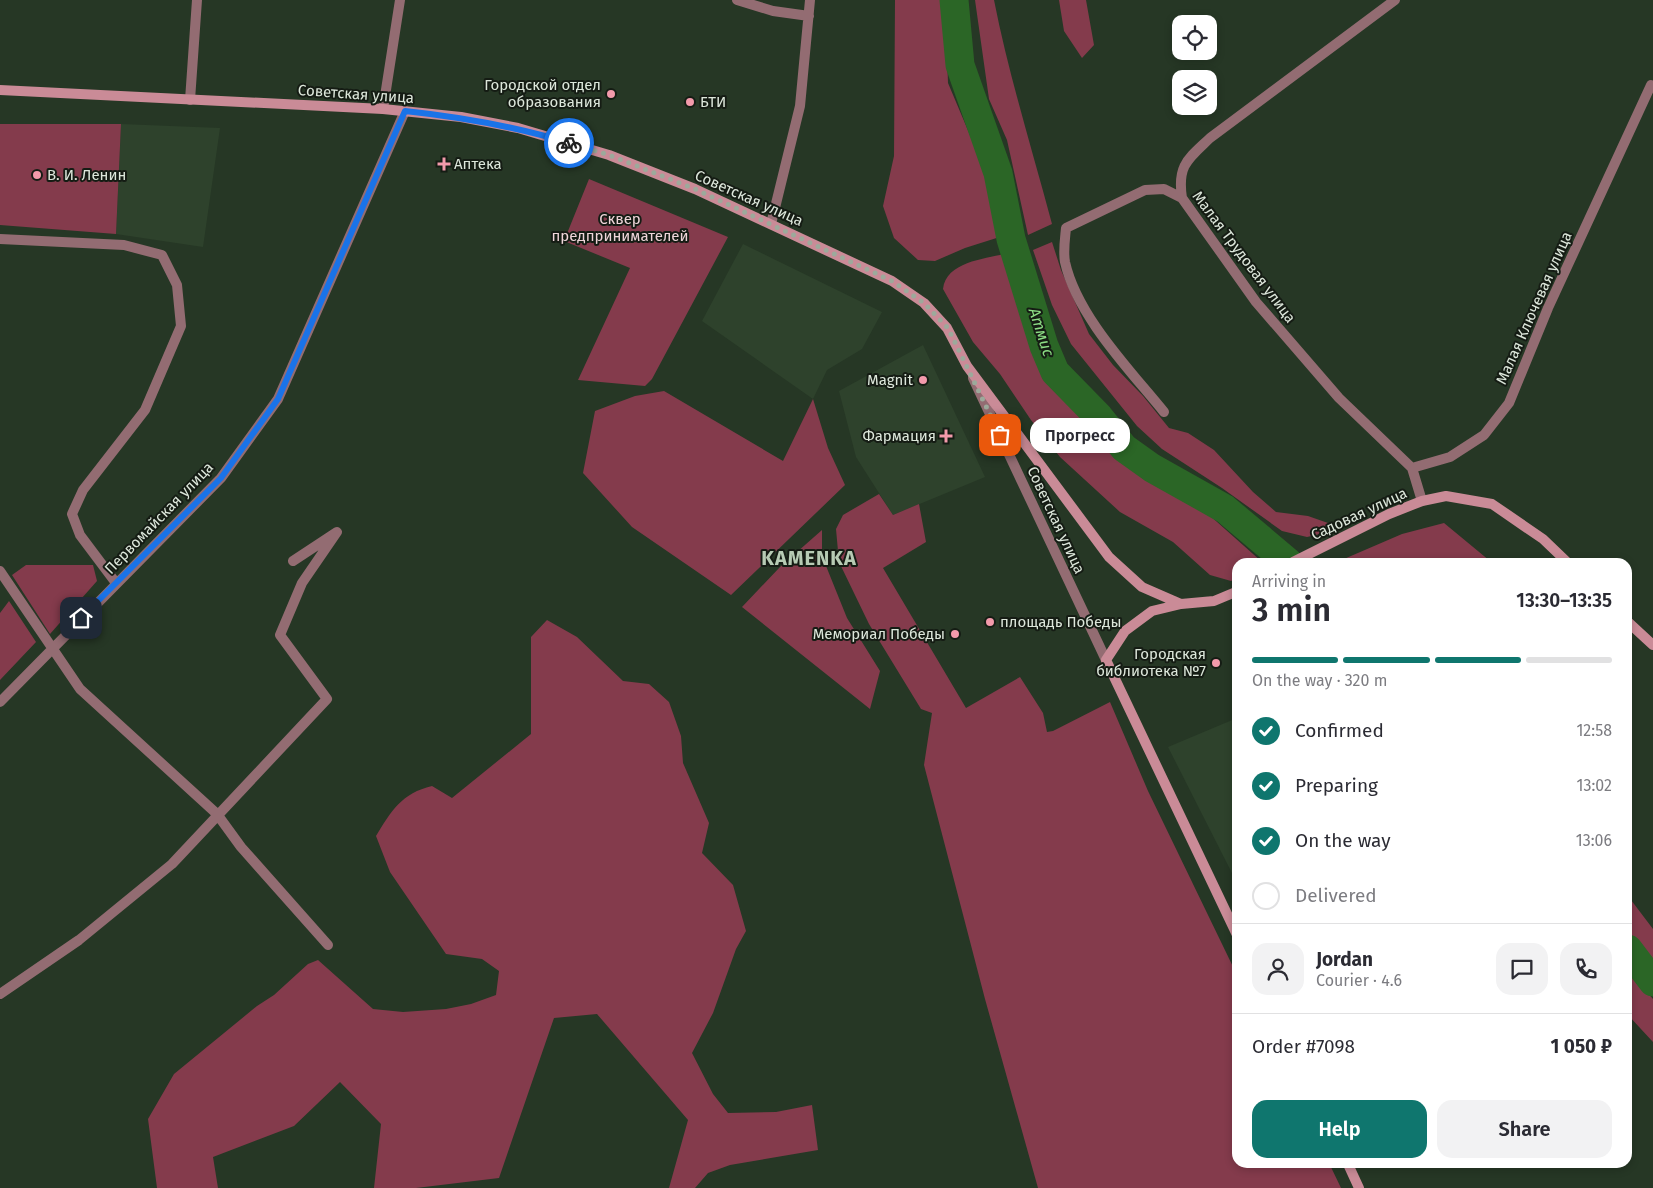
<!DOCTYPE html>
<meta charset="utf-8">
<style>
:root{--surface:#fff;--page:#f2f2f3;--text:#2b2b33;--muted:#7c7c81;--line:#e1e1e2;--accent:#0f766e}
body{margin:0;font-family:"Fira Sans",sans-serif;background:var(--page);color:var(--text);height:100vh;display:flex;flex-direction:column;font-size:19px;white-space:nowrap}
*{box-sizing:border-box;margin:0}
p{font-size:16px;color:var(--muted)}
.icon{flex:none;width:28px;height:28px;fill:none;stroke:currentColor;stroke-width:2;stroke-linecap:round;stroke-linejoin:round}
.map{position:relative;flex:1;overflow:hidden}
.drawer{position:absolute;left:1232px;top:558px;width:400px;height:610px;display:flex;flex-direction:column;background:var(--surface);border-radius:15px;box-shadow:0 2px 8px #0003}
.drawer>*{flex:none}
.controls{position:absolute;left:1172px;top:15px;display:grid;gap:10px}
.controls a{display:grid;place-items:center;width:45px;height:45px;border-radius:10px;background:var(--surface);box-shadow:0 2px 8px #0003;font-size:25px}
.pin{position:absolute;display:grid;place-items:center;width:42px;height:42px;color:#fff;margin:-21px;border-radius:10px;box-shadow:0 2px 8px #0006}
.courier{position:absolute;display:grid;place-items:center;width:50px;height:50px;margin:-25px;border:4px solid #1a73e8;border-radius:50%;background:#fff;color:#222;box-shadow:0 1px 6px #0007}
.bubble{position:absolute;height:35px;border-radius:15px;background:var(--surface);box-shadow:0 2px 8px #0003;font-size:16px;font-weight:600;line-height:35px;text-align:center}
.summary em{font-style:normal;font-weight:600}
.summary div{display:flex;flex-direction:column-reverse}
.summary{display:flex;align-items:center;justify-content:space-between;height:85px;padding:0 20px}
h1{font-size:32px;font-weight:600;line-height:38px}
.bar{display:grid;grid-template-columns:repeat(4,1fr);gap:8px 5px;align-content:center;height:60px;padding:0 20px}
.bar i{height:6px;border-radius:4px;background:var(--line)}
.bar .active{background:var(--accent)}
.bar p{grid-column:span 4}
.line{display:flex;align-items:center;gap:12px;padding:0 20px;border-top:1px solid var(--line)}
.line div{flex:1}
.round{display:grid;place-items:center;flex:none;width:52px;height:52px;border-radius:15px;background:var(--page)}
ol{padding:0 20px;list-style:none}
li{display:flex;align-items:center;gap:15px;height:55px}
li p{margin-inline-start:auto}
li .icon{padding:5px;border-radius:50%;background:var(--accent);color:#fff;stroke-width:4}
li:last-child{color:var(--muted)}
li i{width:28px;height:28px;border:2px solid var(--line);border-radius:50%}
.button{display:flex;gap:10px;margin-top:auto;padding:10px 20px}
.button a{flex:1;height:58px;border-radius:15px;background:var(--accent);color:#fff;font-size:20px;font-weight:600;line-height:58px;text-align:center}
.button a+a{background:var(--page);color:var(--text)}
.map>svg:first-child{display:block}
</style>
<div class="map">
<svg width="1653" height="1188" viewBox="0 0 1653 1188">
<rect width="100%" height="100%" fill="#263725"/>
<path fill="#2e422c" d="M121,124L220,128L203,247L116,234Z
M743,244L882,312L862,349L827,370L813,399L702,321Z
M923,345L985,477L893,515L856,457L839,391Z
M1237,718V883L1168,747Z"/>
<path fill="#843b4c" d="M895,0H945L948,83L999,204L1006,235L965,248L935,261L918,260L894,238L883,206L894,156Z
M975,0H994C1009,76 1032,149 1052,224L1028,235L1007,140L989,99Z
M1059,0H1086L1094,45L1082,58L1064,31Z
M0,124H121L116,234L0,225Z
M589,179L728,237L652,379L645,386L578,380L630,268L564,241Z
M1052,242L1061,270L1089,334L1113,365L1143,396L1169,428L1188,433L1214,450L1253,492L1276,512L1308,516L1328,523L1324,533L1307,537L1282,531L1222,488L1162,449L1137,426L1071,344L1052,305L1033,250Z
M1004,254L1017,285L1033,348L1053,385L1095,426L1116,454L1142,478L1207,513L1262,562H1238L1237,578L1231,581L1210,575L1173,542L1120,512L1060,457L1031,420L1000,374L973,342L943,289C946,262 984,259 1004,254Z
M664,391L783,461L813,399L828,448L845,485L731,595L632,527L583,473L595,411L635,396Z
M879,494L893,515L919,504L926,542L883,568L966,708L1020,677L1043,713L1047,732L1053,731L1110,702L1148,791L1237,975L1238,1162L1329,1163L1341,1188H1038L985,999L924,765L932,713L921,709L869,624L839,562L836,529L843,515Z
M1444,523L1490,561L1337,562L1402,534Z
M822,530V556L847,618L880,671L870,709L742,607L780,567Z
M26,565H93L97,581L50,634L12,575Z
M9,601L36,642L0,680V613Z
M547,620L577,637L623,681L649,684L669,702L681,736L683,763L709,823L702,853L733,885L746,931L736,949L713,1013L692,1053L713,1094L728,1113L776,1112L812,1105L818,1150L730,1165L708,1173L695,1188H669L688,1120L597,1014L554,1018L499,1178L416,1188H374L381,1124L340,1082L294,1126L213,1157L218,1188H157L148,1119L174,1074L257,1006L274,995L308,964L318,960L373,1009L403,1012L446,1009L471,1004L496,995L499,971L482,959L446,954L390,872L376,836C391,811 402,793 432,786L452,798L531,734V637Z
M1628,896L1653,929V966L1628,940Z
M1628,971L1653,999V1042L1628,1015Z"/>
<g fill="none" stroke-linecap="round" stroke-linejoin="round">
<path stroke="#2b6626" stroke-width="29" d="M954,0L960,65L998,173L1011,239L1044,346L1055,372L1099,417L1124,448L1152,468L1225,509L1288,562
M1628,949L1653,982"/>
<path stroke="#936c72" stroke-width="10" d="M737,0L773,11L809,16
M190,100L197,0
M383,109L400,0
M1182,198C1177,165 1188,159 1210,138L1395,0
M771,224L800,106L810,0
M0,239L124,245L162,255L177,285L181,326L145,410L83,490L72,514L80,535L116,583
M973,378L1106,660
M1164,412C1130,370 1077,316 1065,262C1063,251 1065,239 1066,228L1145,190L1164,189L1182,198L1256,302L1339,398L1412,468
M1422,501L1412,468L1450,457L1484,435L1509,403L1548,308L1651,85
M0,571L80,689L217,814L241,847L328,945
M0,702L221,478L278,399L405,111
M0,994L79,940L172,864L327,699L280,635L302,583L337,532L293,561"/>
<path stroke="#ca8b97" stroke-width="10" d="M0,90L383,109L461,117L518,128L609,155L695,189L892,281L924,303L947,328L967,366L1109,557L1142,587L1181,604
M1293,562L1389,514L1422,501L1446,496L1492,504L1543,539L1567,562
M1238,591L1214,601L1181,604L1152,611L1125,631L1106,660L1238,937
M1628,622L1653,645
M1347,1162L1359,1188"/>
</g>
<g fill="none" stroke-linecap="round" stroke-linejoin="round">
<path stroke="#9da99b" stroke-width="5" stroke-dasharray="0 9" d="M569,143L609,155L695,189L892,281L924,303L948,328L1000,435"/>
<path stroke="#1a73e8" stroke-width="6" d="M81,618L221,478L278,399L405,111C461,117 514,126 569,143"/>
</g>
<g fill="#f39aab" stroke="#151c14" stroke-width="2">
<circle cx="611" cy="94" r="5"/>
<circle cx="690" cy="102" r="5"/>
<path d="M441.5 156.5h5v5h5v5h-5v5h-5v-5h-5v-5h5z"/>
<circle cx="37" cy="175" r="5"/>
<circle cx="923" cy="380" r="5"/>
<path d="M943.5 428.5h5v5h5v5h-5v5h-5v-5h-5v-5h5z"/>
<circle cx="990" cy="622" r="5"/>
<circle cx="955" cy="634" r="5"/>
<circle cx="1216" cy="663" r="5"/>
</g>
<g text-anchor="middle" stroke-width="4" stroke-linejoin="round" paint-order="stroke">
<g font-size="15" fill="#dde7db" stroke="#151c14" text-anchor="end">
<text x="601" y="90">Городской отдел<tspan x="601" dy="17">образования</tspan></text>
<text x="700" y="107" text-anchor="start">БТИ</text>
<text x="454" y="169" text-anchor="start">Аптека</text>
<text x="47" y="180" text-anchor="start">В. И. Ленин</text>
<text x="913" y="385">Magnit</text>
<text x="936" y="441">Фармация</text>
<text x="1000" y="627" text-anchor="start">площадь Победы</text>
<text x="945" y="639">Мемориал Победы</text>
<text x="1206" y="659">Городская<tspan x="1206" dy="17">библиотека №7</tspan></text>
</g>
<g font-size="15" fill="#dde7db" stroke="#151c14">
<text transform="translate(356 94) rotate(4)" y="5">Советская улица</text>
<text transform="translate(749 198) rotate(24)" y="5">Советская улица</text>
<text transform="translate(1244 257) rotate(53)" y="5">Малая Трудовая улица</text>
<text transform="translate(1534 308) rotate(-66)" y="5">Малая Ключевая улица</text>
<text transform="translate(1359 514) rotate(-25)" y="5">Садовая улица</text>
<text transform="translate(159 518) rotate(-46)" y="5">Первомайская улица</text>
<text transform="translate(1056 520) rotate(65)" y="5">Советская улица</text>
</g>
<g font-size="15" fill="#efd5d9" stroke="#151c14">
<text x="620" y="224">Сквер<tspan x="620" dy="17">предпринимателей</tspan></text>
</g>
<g font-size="16" font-style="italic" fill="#8cdc84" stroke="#151c14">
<text transform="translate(1042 332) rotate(72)" y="6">Атмис</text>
</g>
<g font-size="20" font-weight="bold" letter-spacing="1" fill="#b7cbb4" stroke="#151c14">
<text x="809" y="565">KAMENKA</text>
</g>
</g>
</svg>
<div class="controls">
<a><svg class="icon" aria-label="locate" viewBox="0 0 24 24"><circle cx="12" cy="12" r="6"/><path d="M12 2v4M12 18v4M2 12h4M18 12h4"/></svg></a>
<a><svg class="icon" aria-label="layers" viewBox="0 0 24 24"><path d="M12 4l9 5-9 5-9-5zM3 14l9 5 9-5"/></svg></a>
</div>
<div class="pin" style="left:1000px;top:435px;background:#ea580c"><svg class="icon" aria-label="bag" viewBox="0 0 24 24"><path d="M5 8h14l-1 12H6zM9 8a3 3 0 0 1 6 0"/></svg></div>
<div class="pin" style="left:81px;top:618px;background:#1f2937"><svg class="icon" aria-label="home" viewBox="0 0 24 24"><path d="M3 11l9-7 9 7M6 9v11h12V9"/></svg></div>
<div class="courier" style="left:569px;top:143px"><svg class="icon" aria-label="bike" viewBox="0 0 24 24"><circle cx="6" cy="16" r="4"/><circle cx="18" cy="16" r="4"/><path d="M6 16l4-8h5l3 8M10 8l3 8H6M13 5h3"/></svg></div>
<div class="bubble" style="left:1030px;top:418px;width:100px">Прогресс</div>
<section class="drawer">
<div class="summary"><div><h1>3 min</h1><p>Arriving in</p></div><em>13:30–13:35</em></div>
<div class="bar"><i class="active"></i><i class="active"></i><i class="active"></i><i></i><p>On the way · 320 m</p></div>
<ol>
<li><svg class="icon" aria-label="check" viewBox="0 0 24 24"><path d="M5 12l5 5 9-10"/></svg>Confirmed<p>12:58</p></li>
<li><svg class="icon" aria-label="check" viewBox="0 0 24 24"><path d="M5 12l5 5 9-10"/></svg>Preparing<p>13:02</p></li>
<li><svg class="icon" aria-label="check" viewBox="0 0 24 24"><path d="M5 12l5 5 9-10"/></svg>On the way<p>13:06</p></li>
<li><i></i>Delivered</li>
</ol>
<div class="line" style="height:90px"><a class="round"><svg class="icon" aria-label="person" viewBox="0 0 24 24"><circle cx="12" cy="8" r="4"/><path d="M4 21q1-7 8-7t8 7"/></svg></a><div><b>Jordan</b><p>Courier · 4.6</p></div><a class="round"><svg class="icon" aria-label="chat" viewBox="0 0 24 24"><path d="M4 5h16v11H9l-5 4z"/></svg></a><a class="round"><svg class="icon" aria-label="phone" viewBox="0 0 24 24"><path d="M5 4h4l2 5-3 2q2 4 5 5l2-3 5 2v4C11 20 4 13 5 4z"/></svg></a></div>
<div class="line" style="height:65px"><div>Order #7098</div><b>1 050 ₽</b></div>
<div class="button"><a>Help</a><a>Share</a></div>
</section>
</div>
